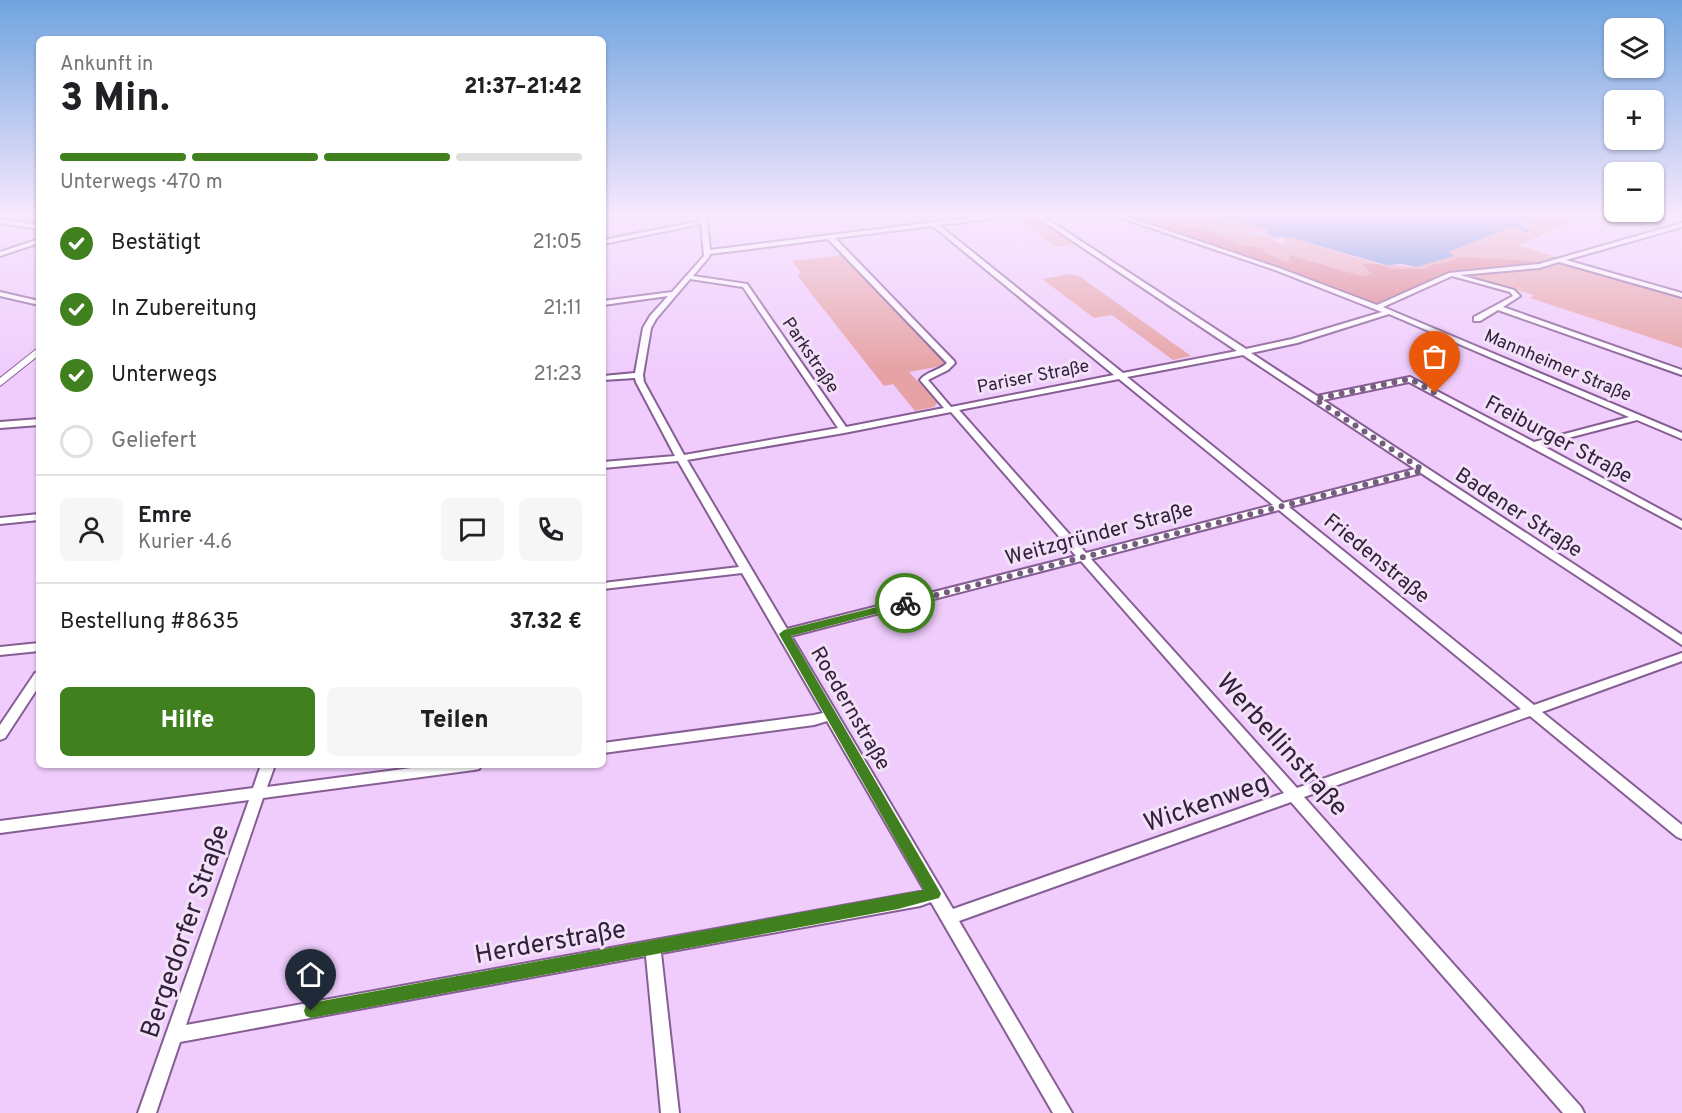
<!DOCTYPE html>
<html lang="de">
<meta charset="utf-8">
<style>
:root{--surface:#fff;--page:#f6f6f6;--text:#202124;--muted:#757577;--line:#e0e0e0;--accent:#41801f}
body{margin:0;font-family:Overpass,sans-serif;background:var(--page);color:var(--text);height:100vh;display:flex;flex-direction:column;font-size:22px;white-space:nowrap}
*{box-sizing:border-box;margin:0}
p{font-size:20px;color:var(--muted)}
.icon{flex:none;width:33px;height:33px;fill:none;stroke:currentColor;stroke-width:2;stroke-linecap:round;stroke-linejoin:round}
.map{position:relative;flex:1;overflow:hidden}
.sheet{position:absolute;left:36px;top:36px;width:570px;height:732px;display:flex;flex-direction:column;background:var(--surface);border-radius:9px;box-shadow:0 2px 4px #0004}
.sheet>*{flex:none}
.tools{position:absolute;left:1604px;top:18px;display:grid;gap:12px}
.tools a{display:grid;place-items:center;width:60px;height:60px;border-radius:9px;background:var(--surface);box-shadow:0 2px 4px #0004;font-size:30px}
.pin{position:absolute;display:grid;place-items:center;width:51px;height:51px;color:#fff;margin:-62px -26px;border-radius:50% 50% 50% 0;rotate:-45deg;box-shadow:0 0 6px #0007}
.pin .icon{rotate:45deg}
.courier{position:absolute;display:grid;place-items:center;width:60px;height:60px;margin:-30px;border:4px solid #41801f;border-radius:50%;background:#fff;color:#222;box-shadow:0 2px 8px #0007}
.headline em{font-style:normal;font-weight:800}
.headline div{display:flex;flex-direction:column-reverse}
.headline{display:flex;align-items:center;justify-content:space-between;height:102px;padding:0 24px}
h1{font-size:39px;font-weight:800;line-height:45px}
.bar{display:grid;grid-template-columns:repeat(4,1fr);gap:9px 6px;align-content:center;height:72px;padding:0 24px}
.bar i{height:8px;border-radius:4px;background:var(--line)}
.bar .active{background:var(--accent)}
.bar p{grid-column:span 4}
.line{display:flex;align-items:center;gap:15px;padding:0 24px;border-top:2px solid var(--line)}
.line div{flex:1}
.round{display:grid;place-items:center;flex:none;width:63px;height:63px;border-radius:9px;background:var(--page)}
ol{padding:0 24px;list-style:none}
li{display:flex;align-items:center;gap:18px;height:66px}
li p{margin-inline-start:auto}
li .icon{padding:6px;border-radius:50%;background:var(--accent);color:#fff;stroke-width:4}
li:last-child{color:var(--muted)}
li i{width:33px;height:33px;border:3px solid var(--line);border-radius:50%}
.button{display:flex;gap:12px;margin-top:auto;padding:12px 24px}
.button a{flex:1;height:69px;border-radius:9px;background:var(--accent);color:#fff;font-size:24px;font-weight:800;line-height:69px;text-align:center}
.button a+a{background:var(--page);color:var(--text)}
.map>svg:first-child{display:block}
</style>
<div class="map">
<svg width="1682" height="1113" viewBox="0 0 1682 1113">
<rect width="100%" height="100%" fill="#efccfc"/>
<path fill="#e6a2a4" d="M1011,215H1032L1077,244L1057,247Z
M1157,215H1212L1264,228L1270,231H1249C1260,241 1269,232 1280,239L1272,240L1282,244L1287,242L1281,238L1284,236L1379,264L1416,267L1470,242L1511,227L1523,233L1518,223L1532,215H1583L1519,246L1556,257L1535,265L1534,261L1461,257L1445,263L1430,265L1426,269H1393L1379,264H1363L1373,274L1362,276L1291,255L1288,264L1266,253L1262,248L1236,243L1238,242L1223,238L1205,229L1181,226L1173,221L1151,216Z
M843,255L945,362L942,366L909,372L938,402L934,407L915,411L893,384L884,386L799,278L798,275L801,273L792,261Z
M1560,263L1682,296V348L1530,298L1534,295L1463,274L1540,268Z
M1071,274L1079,276L1191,356L1173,360L1112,315L1094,318L1042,279Z"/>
<path fill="#dc7c82" d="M1121,215H1157L1152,216L1173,221L1181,226L1205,229L1223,238L1239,242L1237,244L1263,248L1266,253L1288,263L1290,255L1362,276L1372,274L1362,264H1379L1393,269H1426L1430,265L1445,263L1461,257L1534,261L1535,265L1463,270L1445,274L1372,305L1277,268Z"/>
<path fill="#5a8cd1" d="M1212,215H1532L1518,223L1522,227L1530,229L1527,233L1511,227L1451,251L1449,253L1454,256L1416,267L1402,264L1386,265L1292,238C1283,236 1274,239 1265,233L1269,231L1264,228Z"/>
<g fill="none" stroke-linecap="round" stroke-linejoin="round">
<defs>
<path id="minor" d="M700,215H706L710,250L992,215H1008L1005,217L939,225L1123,373L1237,351L1034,215H1041L1246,349L1292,339L1382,312L1275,270L1113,215H1121L1279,268L1377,305L1449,273L1539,264L1682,223V227L1566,260L1682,293V297L1559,262L1539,268L1460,275L1514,290L1520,296L1503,307L1682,370V375L1498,310L1480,321H1474V317L1513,296L1510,292L1452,276L1383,307L1682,433V439L1637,420L1541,445L1682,521V528L1409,382L1323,400L1682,635V645L1421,473L1289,507L1534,705L1682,653V661L1542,712L1682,825V839L1677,837L1530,716L1304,797L1581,1107L1584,1113H1563L1291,802L959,921L1072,1113H1053L931,902L920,906L661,953L679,1113H661L646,956L180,1042L156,1113H138L249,800L0,833V821L253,788L261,765H275L267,787L434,765H481L479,769L474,770L263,798L186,1025L925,891L827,721L814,725L603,753V743L814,715L823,713L742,573L603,589V583L739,567L678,461L603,468V462L675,456L636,382L635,378L603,380V376L635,373L643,328L650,316L668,296L603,305V301L672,292L704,256L701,224L603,244V240L701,221ZM933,226L1114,375L951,407L928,380L948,370L955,363L954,361L835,238ZM828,239L947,363C939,371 927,371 920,380L944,408L846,427L747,284L693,276L709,257L710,254ZM690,279L743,287L838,428L684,455L644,382L643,375L651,328L656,319ZM1389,314L1629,417L1534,442L1410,377L1317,396L1251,353L1297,343ZM1243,355L1415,469L1283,503L1127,377ZM1119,379L1273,505L1086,553L959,410ZM951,412L1076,556L787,629L687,460L844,433ZM1279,510L1521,709L1297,788L1091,559ZM1081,561L1284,793L953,909L791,636Z
M0,219L39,225V229L0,223Z
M39,239V243L0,256V252Z
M0,292L39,301V305L0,296Z
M39,419V425L0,428V422Z
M39,514V520L0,524V518Z
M39,643V651L0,655V647Z
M39,672V686L5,738L0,740V725L35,673Z"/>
<path id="tertiary" d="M39,347V355L0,386V378Z"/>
</defs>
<use href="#minor" stroke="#865e94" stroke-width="4"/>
<use href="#tertiary" stroke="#865e94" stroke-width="2"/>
<use href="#minor" fill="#fff" fill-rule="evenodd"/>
<use href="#tertiary" fill="#fff" fill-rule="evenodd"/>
</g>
<linearGradient id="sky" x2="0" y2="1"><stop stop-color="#6fa4df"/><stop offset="0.58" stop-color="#f8e8fe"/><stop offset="1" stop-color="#f8e8fe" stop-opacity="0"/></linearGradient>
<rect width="1682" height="371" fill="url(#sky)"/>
<path fill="#41801f" d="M905,600L909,601V605L791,636L939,890L941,894L939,898L898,909L311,1018L306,1016L304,1011L306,1005L311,1003L924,890L779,634L784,630Z"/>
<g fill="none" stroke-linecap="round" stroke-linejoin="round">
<path stroke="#745d7d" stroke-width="6" stroke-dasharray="0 10.8" d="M905,603L1423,470L1315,399L1410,379L1435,393"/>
</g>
<g text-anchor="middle" stroke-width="6" stroke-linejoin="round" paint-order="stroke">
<g font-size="18" fill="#322138" stroke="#f2e1f9">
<text transform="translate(811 355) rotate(56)" y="6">Parkstraße</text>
<text transform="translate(1558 365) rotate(23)" y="6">Mannheimer Straße</text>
<text transform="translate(1033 376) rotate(-11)" y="6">Pariser Straße</text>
</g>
<g font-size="21" fill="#322138" stroke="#f2e1f9">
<text transform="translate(1559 439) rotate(28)" y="7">Freiburger Straße</text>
<text transform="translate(1519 512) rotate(33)" y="7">Badener Straße</text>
<text transform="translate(1099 533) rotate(-15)" y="7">Weitzgründer Straße</text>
<text transform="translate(1377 558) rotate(39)" y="7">Friedenstraße</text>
<text transform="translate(851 708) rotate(60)" y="7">Roedernstraße</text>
</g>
<g font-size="26" fill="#322138" stroke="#f2e1f9">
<text transform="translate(1283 744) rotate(48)" y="9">Werbellinstraße</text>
<text transform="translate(1206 802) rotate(-19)" y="9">Wickenweg</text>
<text transform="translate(184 931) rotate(-71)" y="9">Bergedorfer Straße</text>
<text transform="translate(550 941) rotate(-10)" y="9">Herderstraße</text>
</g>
</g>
</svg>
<div class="tools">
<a><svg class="icon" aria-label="layers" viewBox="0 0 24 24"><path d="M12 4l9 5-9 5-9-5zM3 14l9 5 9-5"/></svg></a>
<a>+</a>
<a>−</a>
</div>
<div class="pin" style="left:1435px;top:393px;background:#ea580c"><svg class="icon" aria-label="bag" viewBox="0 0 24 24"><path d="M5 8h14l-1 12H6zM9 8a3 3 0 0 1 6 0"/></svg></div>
<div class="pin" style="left:311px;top:1011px;background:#1f2937"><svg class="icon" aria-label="home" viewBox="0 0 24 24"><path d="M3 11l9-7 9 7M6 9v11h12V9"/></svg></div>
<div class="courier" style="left:905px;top:603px"><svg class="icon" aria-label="bike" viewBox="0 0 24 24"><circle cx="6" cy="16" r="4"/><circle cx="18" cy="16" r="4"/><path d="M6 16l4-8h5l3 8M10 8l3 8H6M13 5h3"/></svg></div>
<section class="sheet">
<div class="headline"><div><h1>3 Min.</h1><p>Ankunft in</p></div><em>21:37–21:42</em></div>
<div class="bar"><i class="active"></i><i class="active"></i><i class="active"></i><i></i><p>Unterwegs · 470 m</p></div>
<ol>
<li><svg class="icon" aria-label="check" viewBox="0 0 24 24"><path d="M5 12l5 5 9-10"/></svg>Bestätigt<p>21:05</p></li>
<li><svg class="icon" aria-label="check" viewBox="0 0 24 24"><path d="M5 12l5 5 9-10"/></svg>In Zubereitung<p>21:11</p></li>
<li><svg class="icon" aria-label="check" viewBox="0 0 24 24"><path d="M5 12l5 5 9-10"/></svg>Unterwegs<p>21:23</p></li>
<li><i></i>Geliefert</li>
</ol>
<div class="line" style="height:108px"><a class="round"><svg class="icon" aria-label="person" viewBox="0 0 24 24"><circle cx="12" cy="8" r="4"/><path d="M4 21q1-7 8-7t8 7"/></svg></a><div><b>Emre</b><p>Kurier · 4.6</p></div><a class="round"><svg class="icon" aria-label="chat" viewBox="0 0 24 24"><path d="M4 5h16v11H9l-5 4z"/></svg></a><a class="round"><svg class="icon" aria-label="phone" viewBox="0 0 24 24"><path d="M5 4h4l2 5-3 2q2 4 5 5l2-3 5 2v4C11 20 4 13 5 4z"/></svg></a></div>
<div class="line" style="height:78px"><div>Bestellung #8635</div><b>37.32 €</b></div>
<div class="button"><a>Hilfe</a><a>Teilen</a></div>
</section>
</div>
